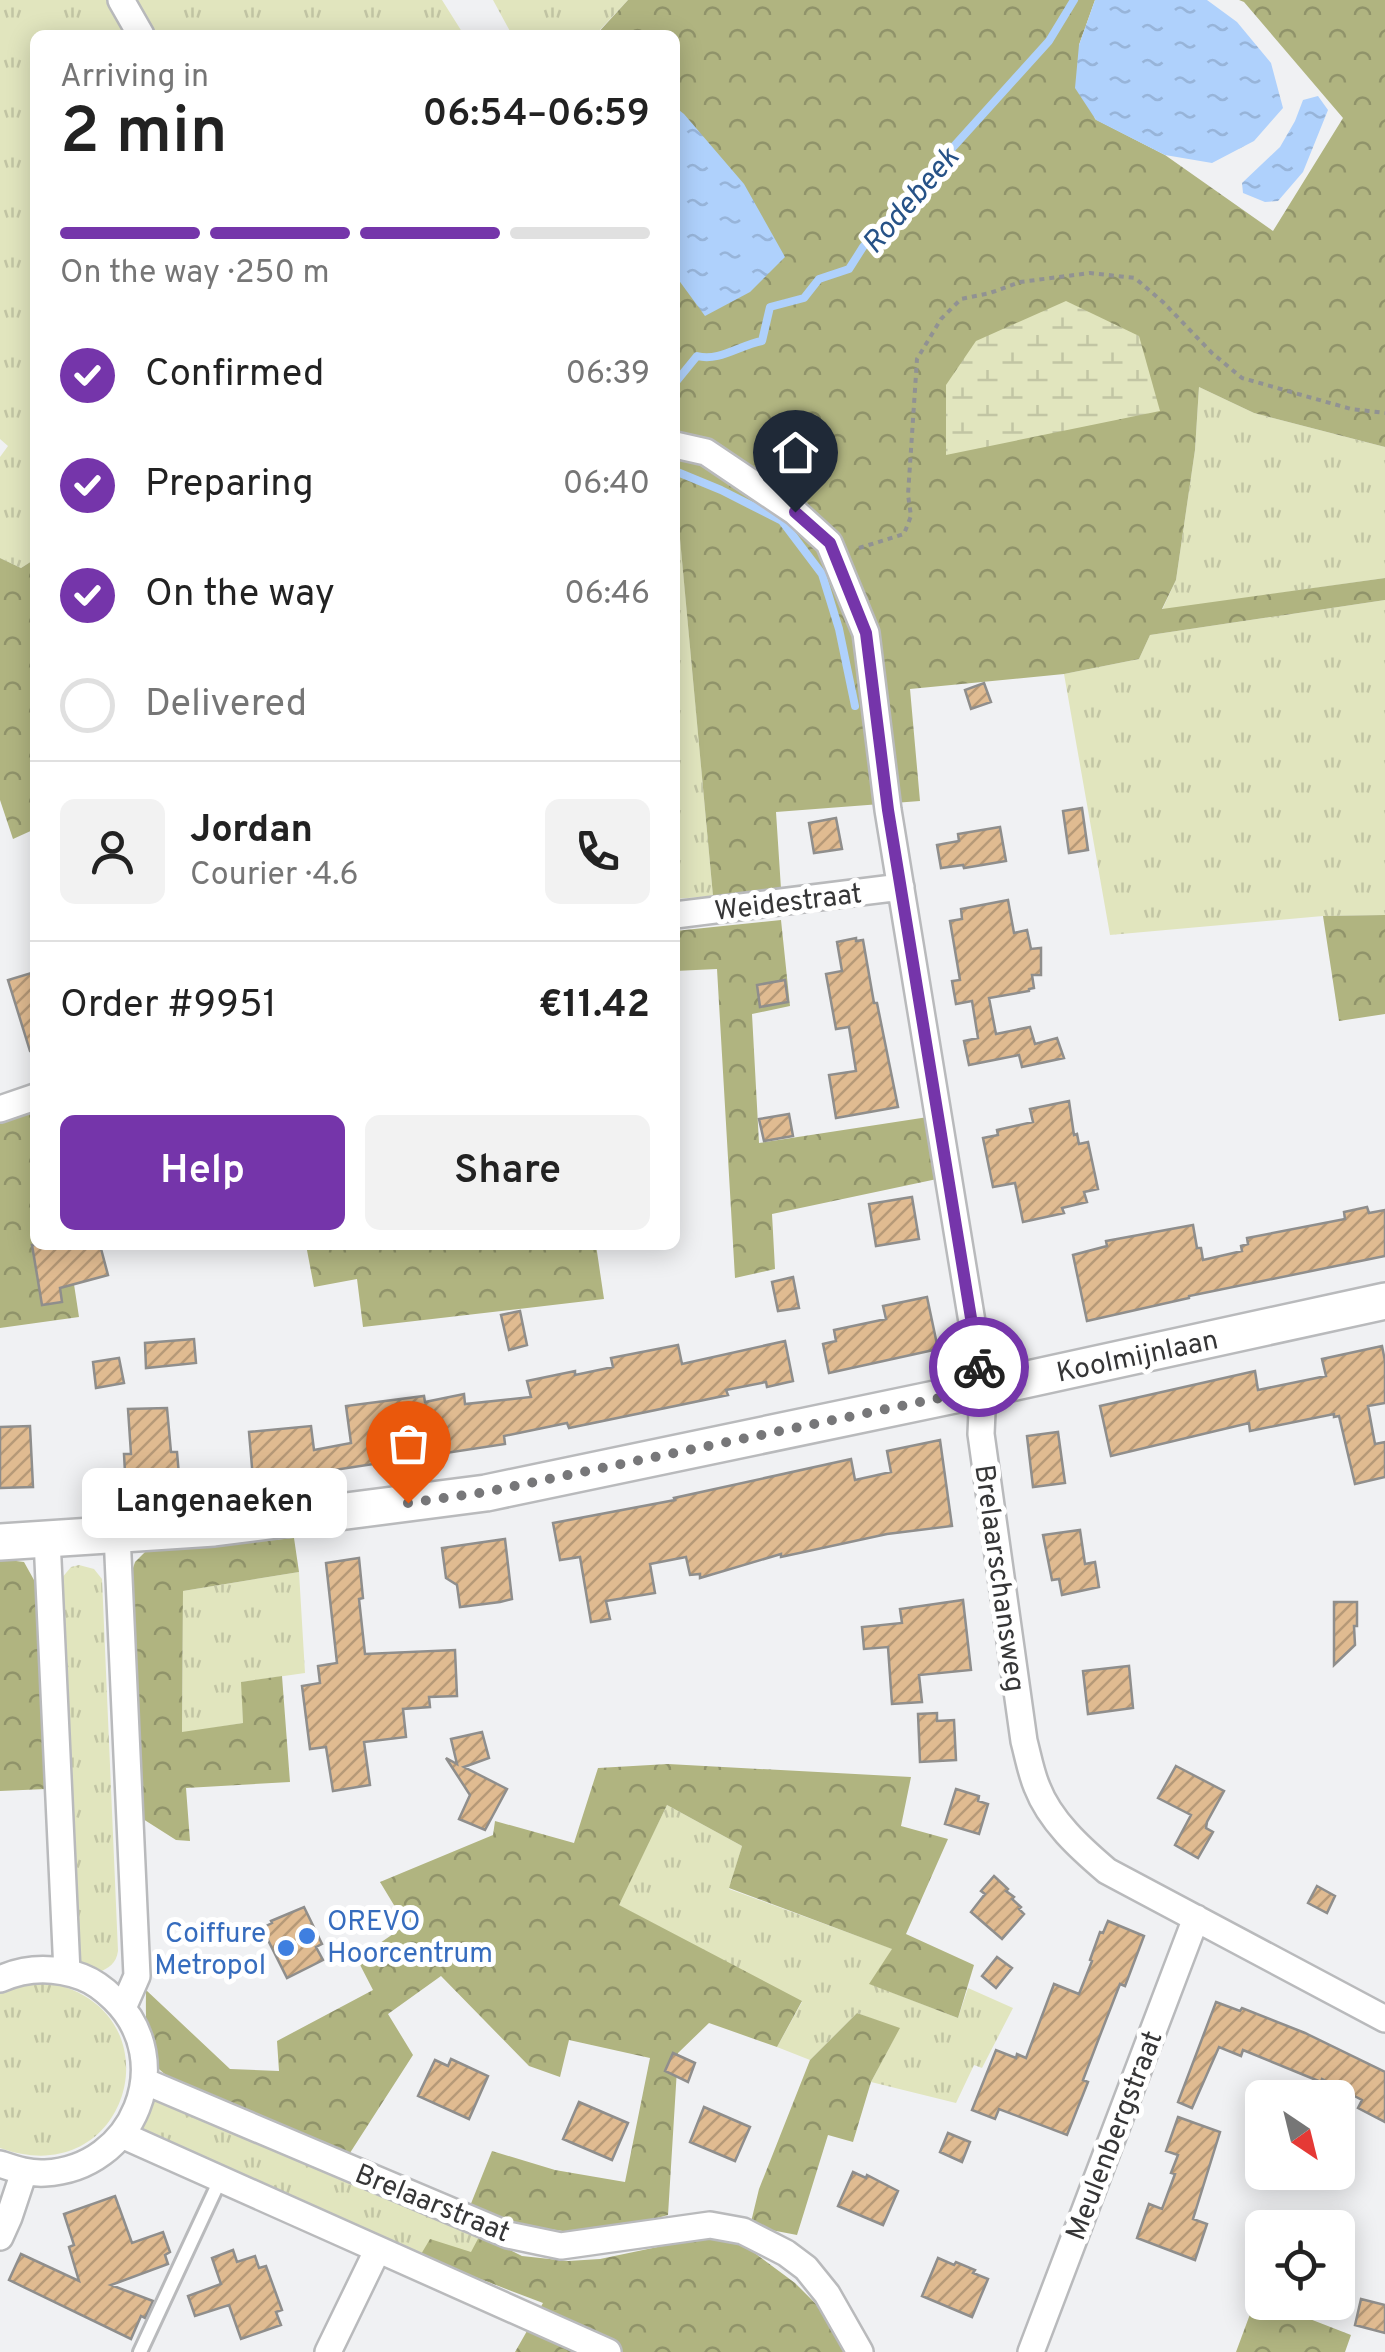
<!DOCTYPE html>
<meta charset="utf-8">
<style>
:root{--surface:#fff;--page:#f2f2f2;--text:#222;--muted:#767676;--line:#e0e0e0;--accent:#7535aa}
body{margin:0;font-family:Overpass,sans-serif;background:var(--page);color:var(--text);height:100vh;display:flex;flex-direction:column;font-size:38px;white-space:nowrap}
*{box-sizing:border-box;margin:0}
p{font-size:32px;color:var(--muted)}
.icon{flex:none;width:55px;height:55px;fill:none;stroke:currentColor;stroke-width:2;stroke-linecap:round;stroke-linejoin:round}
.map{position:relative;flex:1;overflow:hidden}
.panel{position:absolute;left:30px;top:30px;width:650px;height:1220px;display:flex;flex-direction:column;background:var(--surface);border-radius:15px;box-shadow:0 5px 25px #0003}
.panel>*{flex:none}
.needle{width:65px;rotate:145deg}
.controls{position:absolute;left:1245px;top:2080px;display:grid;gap:20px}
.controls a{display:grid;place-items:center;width:110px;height:110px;border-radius:15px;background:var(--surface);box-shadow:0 5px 25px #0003;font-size:50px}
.pin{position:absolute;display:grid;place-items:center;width:85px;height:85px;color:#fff;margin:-102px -42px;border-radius:50% 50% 50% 0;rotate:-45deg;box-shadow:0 0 10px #0007}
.pin .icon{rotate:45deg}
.courier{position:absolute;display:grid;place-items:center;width:100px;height:100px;margin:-50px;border:8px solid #7535aa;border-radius:50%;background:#fff;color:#222;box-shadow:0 2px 12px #0007}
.bubble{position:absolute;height:70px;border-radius:15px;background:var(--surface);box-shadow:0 5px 25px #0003;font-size:32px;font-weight:600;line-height:70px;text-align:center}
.overview em{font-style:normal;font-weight:600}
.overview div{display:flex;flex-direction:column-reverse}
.overview{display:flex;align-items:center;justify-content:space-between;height:170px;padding:0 30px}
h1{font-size:65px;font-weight:600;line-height:75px}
.bar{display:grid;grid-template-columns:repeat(4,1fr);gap:15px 10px;align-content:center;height:120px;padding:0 30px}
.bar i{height:12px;border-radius:8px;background:var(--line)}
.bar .current{background:var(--accent)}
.bar p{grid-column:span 4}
.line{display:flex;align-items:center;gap:25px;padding:0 30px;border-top:2px solid var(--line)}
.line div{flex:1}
.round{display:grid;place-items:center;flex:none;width:105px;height:105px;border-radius:15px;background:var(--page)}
ol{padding:0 30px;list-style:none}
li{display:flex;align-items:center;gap:30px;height:110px}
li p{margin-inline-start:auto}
li .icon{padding:10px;border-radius:50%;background:var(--accent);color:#fff;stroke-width:4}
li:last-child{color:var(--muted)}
li i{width:55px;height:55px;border:5px solid var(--line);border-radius:50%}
.cta{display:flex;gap:20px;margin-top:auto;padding:20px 30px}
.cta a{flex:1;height:115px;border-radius:15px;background:var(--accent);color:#fff;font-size:40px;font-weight:600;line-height:115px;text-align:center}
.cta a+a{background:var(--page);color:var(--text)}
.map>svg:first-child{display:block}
</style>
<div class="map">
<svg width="1385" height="2352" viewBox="0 0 1385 2352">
<defs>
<pattern id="grass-tufts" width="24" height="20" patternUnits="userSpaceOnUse" patternTransform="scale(2.5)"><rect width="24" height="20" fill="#e1e5be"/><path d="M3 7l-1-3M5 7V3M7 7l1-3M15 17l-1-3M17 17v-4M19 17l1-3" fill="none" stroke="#c2c5a4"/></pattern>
<pattern id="forest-crowns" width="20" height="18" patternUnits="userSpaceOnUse" patternTransform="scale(2.5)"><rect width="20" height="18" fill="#b0b480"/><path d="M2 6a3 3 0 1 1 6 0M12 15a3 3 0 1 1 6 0" fill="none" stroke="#90936a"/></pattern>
<pattern id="wetland-marsh" width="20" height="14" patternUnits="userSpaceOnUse" patternTransform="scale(2.5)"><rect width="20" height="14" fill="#e1e5be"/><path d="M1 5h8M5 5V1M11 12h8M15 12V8" fill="none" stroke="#c2c5a4"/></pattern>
<pattern id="water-ripples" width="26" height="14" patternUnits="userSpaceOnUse" patternTransform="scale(2.5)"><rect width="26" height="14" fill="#afd1fc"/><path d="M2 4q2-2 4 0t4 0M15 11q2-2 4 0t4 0" fill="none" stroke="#97b4d9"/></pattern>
<pattern id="building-hatch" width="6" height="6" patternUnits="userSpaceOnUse" patternTransform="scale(2.5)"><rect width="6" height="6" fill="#e0bb91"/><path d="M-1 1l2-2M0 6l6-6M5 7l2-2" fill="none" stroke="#b69977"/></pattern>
</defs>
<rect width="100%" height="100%" fill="#f0f1f3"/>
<path fill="url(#grass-tufts)" d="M0,0H106L127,35H35V559L21,568L0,558V457L8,446L0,439Z
M130,0H442L464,35H152Z
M493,0H628L595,35H512Z
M1199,387L1254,413L1385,447V578L1162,610L1176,580L1195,450Z
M679,527L713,896L675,899V528Z
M1385,600V915L1323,916L1110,935L1064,674L1139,659L1150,635Z
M79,1565L94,1569L102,1579L118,1951C116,1964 109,1968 97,1973L80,1964L76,1957L61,1579L71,1567Z
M299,1572L305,1673L242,1682L243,1723L182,1733L183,1591Z
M667,1805L742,1846L729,1889L893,1949L870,1984L958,2018L968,1988L1013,2008L982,2068L974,2065L956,2103L871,2082L899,2029L857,2013L810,2060L777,2047L802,2002L618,1905Z
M35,1981C183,1995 136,2197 0,2148V1990Z
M155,2097L480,2235L472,2253L420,2256L150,2139L138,2121L145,2102Z"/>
<path fill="url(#forest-crowns)" d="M628,0H1095L1079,45L1095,119L1165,155L1273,231L1343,118L1244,2L1239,0H1385V447L1254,413L1199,387L1195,450L1176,580L1162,609L1385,578V600L1150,635L1139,659L1064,674L910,689L920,801L776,812L781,889L713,896L679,528H675V35H596Z
M0,558L21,568L35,559V829L13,839L0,800Z
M1385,915V1014L1339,1021L1323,916Z
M781,920L790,1006L752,1014L759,1143L928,1117L937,1179L772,1214L775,1269L735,1278L717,969L675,971V931Z
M35,1108V1245H68L79,1317L0,1328V1119Z
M306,1245H596L604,1299L363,1327L357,1279L314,1287Z
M294,1538L299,1572L183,1591L182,1732L243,1723L241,1682L282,1676L290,1782L186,1788L190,1841L176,1840L143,1819L129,1580L135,1562L145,1552Z
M0,1559L24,1562L39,1589L46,1789L0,1791Z
M668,1764L911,1777L901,1826L948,1839L906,1934L974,1965L958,2018L869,1984L892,1949L729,1888L742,1846L667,1805L619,1905L802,2001L777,2047L709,2023L678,2053L668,2215L647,2221L569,2232L517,2224L470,2206L492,2151L555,2170L625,2182L650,2058L569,2040L560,2077L529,2066L441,1976L388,2014L413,2055L348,2156C292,2134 233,2115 182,2085C174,2080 163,2074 157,2067C144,2051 146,2009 146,1990L230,2069L279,2071L277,2041L373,1990L357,1959L406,1925L380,1882L493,1835L495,1821L574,1843L598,1768Z
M857,2013L900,2028L871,2082L853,2142L828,2135L797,2235L771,2230L751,2222L759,2189L810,2060Z
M480,2235L522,2256L568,2261L600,2259L691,2240H724L748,2248L795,2283L820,2308L846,2352H515L543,2303L420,2256L430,2239L471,2252Z
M1256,2298L1351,2335L1345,2352H1236Z"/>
<path fill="url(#wetland-marsh)" d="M1066,301L1139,336L1160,411L946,455V385L976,341Z"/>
<path fill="url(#water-ripples)" d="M1095,0H1207L1237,22L1271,63L1283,108L1254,141L1212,163L1165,155L1096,120L1075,88L1079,45Z
M1318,96L1328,110L1303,172L1278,201L1265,202L1243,193L1242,183L1280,147L1295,121L1303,100Z
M675,107L684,114L744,184L785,257L750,292L705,316L675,275Z"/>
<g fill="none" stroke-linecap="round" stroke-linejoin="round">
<path stroke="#afd1fc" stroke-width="8" d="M675,383L697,356C719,362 740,345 762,341L770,307L804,298L819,279L849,269L863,247L1049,41L1074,0
M675,471L721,490L782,521L822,574L839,629L855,706"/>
</g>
<path fill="url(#building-hatch)" stroke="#8f8e8c" stroke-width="2.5" d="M984,683L991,702L971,709L965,690Z
M1082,808L1088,850L1069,853L1063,811Z
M836,818L842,849L814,853L809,823Z
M1000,827L1006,861L964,868L963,865L941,868L937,845L959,841L958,834Z
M1008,900L1014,933L1027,930L1031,949L1041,948V975H1032L1034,988L1029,989V991L989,998L996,1034L1030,1027L1035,1044L1057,1038L1064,1058L1022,1067L1019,1055L969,1065L964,1041L978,1038L972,1001L956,1004L952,981L960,980L950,921L962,919L961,909Z
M856,938V941L863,940L874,1003H877L898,1107L836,1118L829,1075L856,1071L849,1027L836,1029L826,974L842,971L837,942Z
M35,972V1051H30L8,980Z
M785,980L788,1002L760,1007L757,985Z
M1069,1101L1074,1135L1077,1134L1079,1144L1088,1142L1098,1189L1084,1192L1087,1202L1062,1208L1064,1213L1023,1222L1015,1183L993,1187L983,1138L998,1135L997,1130L1033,1122L1030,1109Z
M789,1114L793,1136L764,1141L759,1119Z
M912,1197L919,1239L876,1246L869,1204Z
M1367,1207L1369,1213L1385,1210V1256L1189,1296V1298L1087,1321L1073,1255L1107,1246L1106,1241L1193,1225L1197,1248H1201L1203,1260L1242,1251L1241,1246L1248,1244L1247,1238L1345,1219L1344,1212Z
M32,1245H100L108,1275L60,1288L62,1302L42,1305Z
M793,1277L799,1308L778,1311L772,1282Z
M927,1297L938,1349L829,1373L823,1344L836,1341L834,1330L886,1319L883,1306Z
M520,1311L527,1345L509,1350L501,1315Z
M194,1339L196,1363L146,1368L145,1343Z
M785,1341L793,1381L767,1387L766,1382L726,1390L728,1395L569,1428L567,1423L504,1436L505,1444L321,1472L253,1479L249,1432L311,1426L314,1450L351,1443L346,1406L424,1396L425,1402L464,1394L465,1404L531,1397L527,1381L575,1371V1375L613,1367L611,1358L678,1345L682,1364Z
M1382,1346L1385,1361V1403L1368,1406L1375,1444L1385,1442V1477L1355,1484L1339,1416L1334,1417V1414L1250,1431L1249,1423L1111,1456L1100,1406L1255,1371L1258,1390L1326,1376L1322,1359Z
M119,1358L124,1383L96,1388L93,1362Z
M167,1408L171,1452H177L180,1487L126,1491L124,1454H131L128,1409Z
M30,1426L33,1487L0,1488V1427Z
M1058,1432L1065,1483L1033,1487L1027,1436Z
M940,1440L952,1526L887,1534L781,1557V1554L700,1578V1574L690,1575L686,1557L650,1564L655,1593L606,1601L610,1619L591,1622L580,1557L560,1560L553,1523L675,1500L674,1498L851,1459L855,1480L891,1472L887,1451Z
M1080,1530L1085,1564L1095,1562L1099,1587L1062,1595L1059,1579L1052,1580L1043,1535Z
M505,1539L512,1599L500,1602L460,1607L457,1585L446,1578L442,1548Z
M359,1558L363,1598L359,1599L365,1654L455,1650L457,1696L429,1697L430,1707L403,1709L406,1737L364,1742L370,1785L333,1791L326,1747L310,1749L302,1686L320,1683L318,1666L337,1663L326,1563Z
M963,1600L971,1670L919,1675L922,1702L892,1704L888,1647L864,1649L862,1627L902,1623L900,1609Z
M1334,1602H1357V1626H1354L1355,1645L1334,1665Z
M1129,1666L1133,1708L1088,1714L1083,1671Z
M937,1713V1721L954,1720L956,1760L920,1762L918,1714Z
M482,1732L489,1758L464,1767L507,1789L485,1830L459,1819L470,1795L446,1758L457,1764L451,1739Z
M1176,1766L1224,1791L1207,1822L1206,1828L1213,1832L1198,1858L1175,1845L1191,1815L1158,1798Z
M956,1789L979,1796L978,1801L988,1804L979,1834L945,1824Z
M994,1876L1008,1889L1006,1891L1014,1897L1012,1899L1021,1907L1019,1909L1024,1914L1002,1939L971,1912L985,1894L981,1891Z
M1317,1886L1335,1896L1327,1913L1308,1903Z
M304,1907L322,1944L316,1947L323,1960L287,1978L262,1928L272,1923L271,1921Z
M1108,1921L1144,1936L1125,1986L1120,1984L1099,2038L1083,2080L1088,2082L1067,2135L999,2109L995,2119L972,2110L996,2050L1016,2058L1017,2054L1026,2058L1054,1984L1079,1994L1092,1961L1090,1960L1100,1932L1103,1933Z
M997,1957L1012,1968L996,1988L982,1976Z
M1216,2002L1240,2011L1242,2008L1305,2033L1385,2072V2122L1358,2108L1362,2100L1322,2079L1321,2082L1243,2050L1241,2056L1219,2047L1192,2108L1178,2102Z
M673,2053L695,2063L688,2082L665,2071Z
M451,2059L488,2076L469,2119L418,2096L435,2060L448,2066Z
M579,2102L628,2123L612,2160L563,2139Z
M704,2107L750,2127L735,2161L690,2142Z
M1178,2117L1220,2132L1193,2219L1207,2224L1195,2260L1137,2238L1149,2204L1162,2209L1175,2174L1171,2173L1178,2155L1166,2151Z
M948,2133L970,2142L962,2162L940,2152Z
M853,2172L866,2178L867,2175L898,2191L883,2225L838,2206Z
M115,2196L132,2243L163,2232L170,2252L165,2255L168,2264L111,2285L153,2301L145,2318L141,2316L131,2339L9,2280L21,2254L79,2281L69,2247L74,2245L64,2214Z
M233,2250L237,2262L255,2256L259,2268L266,2266L282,2310L276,2312L281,2325L241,2339L229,2305L195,2316L188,2296L221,2284L212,2258Z
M938,2258L954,2265L956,2262L975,2270L973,2273L988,2279L972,2317L922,2296Z
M1361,2299L1385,2305V2333L1355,2325Z"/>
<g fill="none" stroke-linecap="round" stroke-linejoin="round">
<defs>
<path id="lane" d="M140,2352L220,2180"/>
<path id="street" d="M121,0L141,35
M675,445L706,452L795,512L829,543L866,633L888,810L983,1389L981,1434L1024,1741C1028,1756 1031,1773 1037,1787C1050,1821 1080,1848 1107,1871L1385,2019
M675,915L901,887
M0,1109L35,1097
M117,1534L137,1976L123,2008
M47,1539L67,1972
M0,1979C27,1967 55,1967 82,1977C95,1982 104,1989 114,1999C178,2061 134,2169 45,2173C29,2174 15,2169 0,2164
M144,2081L508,2235L561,2246L710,2225L743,2231L786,2253L806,2268L827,2294L860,2352
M122,2135L608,2352
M0,2237L9,2217L24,2172
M328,2352L377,2251
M1031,2352L1196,1918"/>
<path id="secondary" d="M0,1542L214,1528L486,1493L983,1389L1385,1301"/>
</defs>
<use href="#lane" stroke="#b9babc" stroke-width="18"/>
<use href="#street" stroke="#b9babc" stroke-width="30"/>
<use href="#secondary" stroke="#b9babc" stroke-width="40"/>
<path stroke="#919293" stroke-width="4" stroke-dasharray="5 5" stroke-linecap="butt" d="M859,548L904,534L911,516L908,495L917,359L941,319L961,299L990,293L1020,282L1090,273L1135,278L1163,302L1212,353L1242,378L1351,409L1385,413"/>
<use href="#lane" stroke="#fff" stroke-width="12"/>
<use href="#street" stroke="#fff" stroke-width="25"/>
<use href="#secondary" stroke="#fff" stroke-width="35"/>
</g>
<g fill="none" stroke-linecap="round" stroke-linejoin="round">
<path stroke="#777779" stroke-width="10" stroke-dasharray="0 18" d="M408,1503L486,1492L983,1389L979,1367"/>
<path stroke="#7535aa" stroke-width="12" d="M795,512L830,543L866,633L888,810L979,1367"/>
</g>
<g fill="#3f7fe0" stroke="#fff" stroke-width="4">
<circle cx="307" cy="1936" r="10"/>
<circle cx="286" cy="1948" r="10"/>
</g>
<g text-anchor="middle" stroke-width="10" stroke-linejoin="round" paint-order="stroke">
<g font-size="28" fill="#363637" stroke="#fff">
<text transform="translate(788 901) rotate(-7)" y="10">Weidestraat</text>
<text transform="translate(1137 1355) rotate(-12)" y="10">Koolmijnlaan</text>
<text transform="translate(1001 1578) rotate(82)" y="10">Brelaarschansweg</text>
<text transform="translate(1113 2135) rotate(-69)" y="10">Meulenbergstraat</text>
<text transform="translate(433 2202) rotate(22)" y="10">Brelaarstraat</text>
</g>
<g font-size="28" fill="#366cbe" stroke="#fff" text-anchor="start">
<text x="327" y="1930">OREVO<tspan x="327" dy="32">Hoorcentrum</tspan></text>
<text x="266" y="1942" text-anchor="end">Coiffure<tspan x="266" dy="32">Metropol</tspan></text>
</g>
<g font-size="30" font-style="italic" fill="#265287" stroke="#fff">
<text transform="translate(910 200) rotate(-49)" y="10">Rodebeek</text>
</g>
</g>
</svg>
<div class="controls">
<a><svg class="needle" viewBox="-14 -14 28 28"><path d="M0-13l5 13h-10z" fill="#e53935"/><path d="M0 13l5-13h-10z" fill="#767676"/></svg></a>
<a><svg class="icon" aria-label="locate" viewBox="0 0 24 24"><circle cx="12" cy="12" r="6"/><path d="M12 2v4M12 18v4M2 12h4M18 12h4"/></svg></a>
</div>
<div class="pin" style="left:408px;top:1503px;background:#ea580c"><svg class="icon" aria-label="bag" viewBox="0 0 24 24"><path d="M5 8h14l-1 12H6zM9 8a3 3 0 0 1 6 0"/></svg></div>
<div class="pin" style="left:795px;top:512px;background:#1f2937"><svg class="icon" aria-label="home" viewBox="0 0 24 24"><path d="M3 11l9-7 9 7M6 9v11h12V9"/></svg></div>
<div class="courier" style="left:979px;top:1367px"><svg class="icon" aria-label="bike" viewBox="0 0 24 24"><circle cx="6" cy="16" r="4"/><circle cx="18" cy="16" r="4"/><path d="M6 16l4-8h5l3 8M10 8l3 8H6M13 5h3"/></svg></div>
<div class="bubble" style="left:82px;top:1468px;width:265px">Langenaeken</div>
<section class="panel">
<div class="overview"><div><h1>2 min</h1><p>Arriving in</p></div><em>06:54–06:59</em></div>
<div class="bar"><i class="current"></i><i class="current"></i><i class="current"></i><i></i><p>On the way · 250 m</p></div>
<ol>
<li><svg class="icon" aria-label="check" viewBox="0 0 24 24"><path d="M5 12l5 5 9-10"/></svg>Confirmed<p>06:39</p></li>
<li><svg class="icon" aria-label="check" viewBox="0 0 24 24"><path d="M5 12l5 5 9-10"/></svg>Preparing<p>06:40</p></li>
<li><svg class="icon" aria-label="check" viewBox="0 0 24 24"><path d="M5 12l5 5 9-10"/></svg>On the way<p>06:46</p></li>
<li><i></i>Delivered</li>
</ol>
<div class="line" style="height:180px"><a class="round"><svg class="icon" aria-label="person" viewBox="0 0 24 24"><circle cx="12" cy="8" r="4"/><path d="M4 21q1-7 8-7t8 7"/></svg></a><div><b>Jordan</b><p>Courier · 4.6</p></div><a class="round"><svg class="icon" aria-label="phone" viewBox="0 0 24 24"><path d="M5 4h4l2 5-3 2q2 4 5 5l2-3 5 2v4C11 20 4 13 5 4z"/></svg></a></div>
<div class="line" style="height:130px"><div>Order #9951</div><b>€11.42</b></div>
<div class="cta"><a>Help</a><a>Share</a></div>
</section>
</div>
